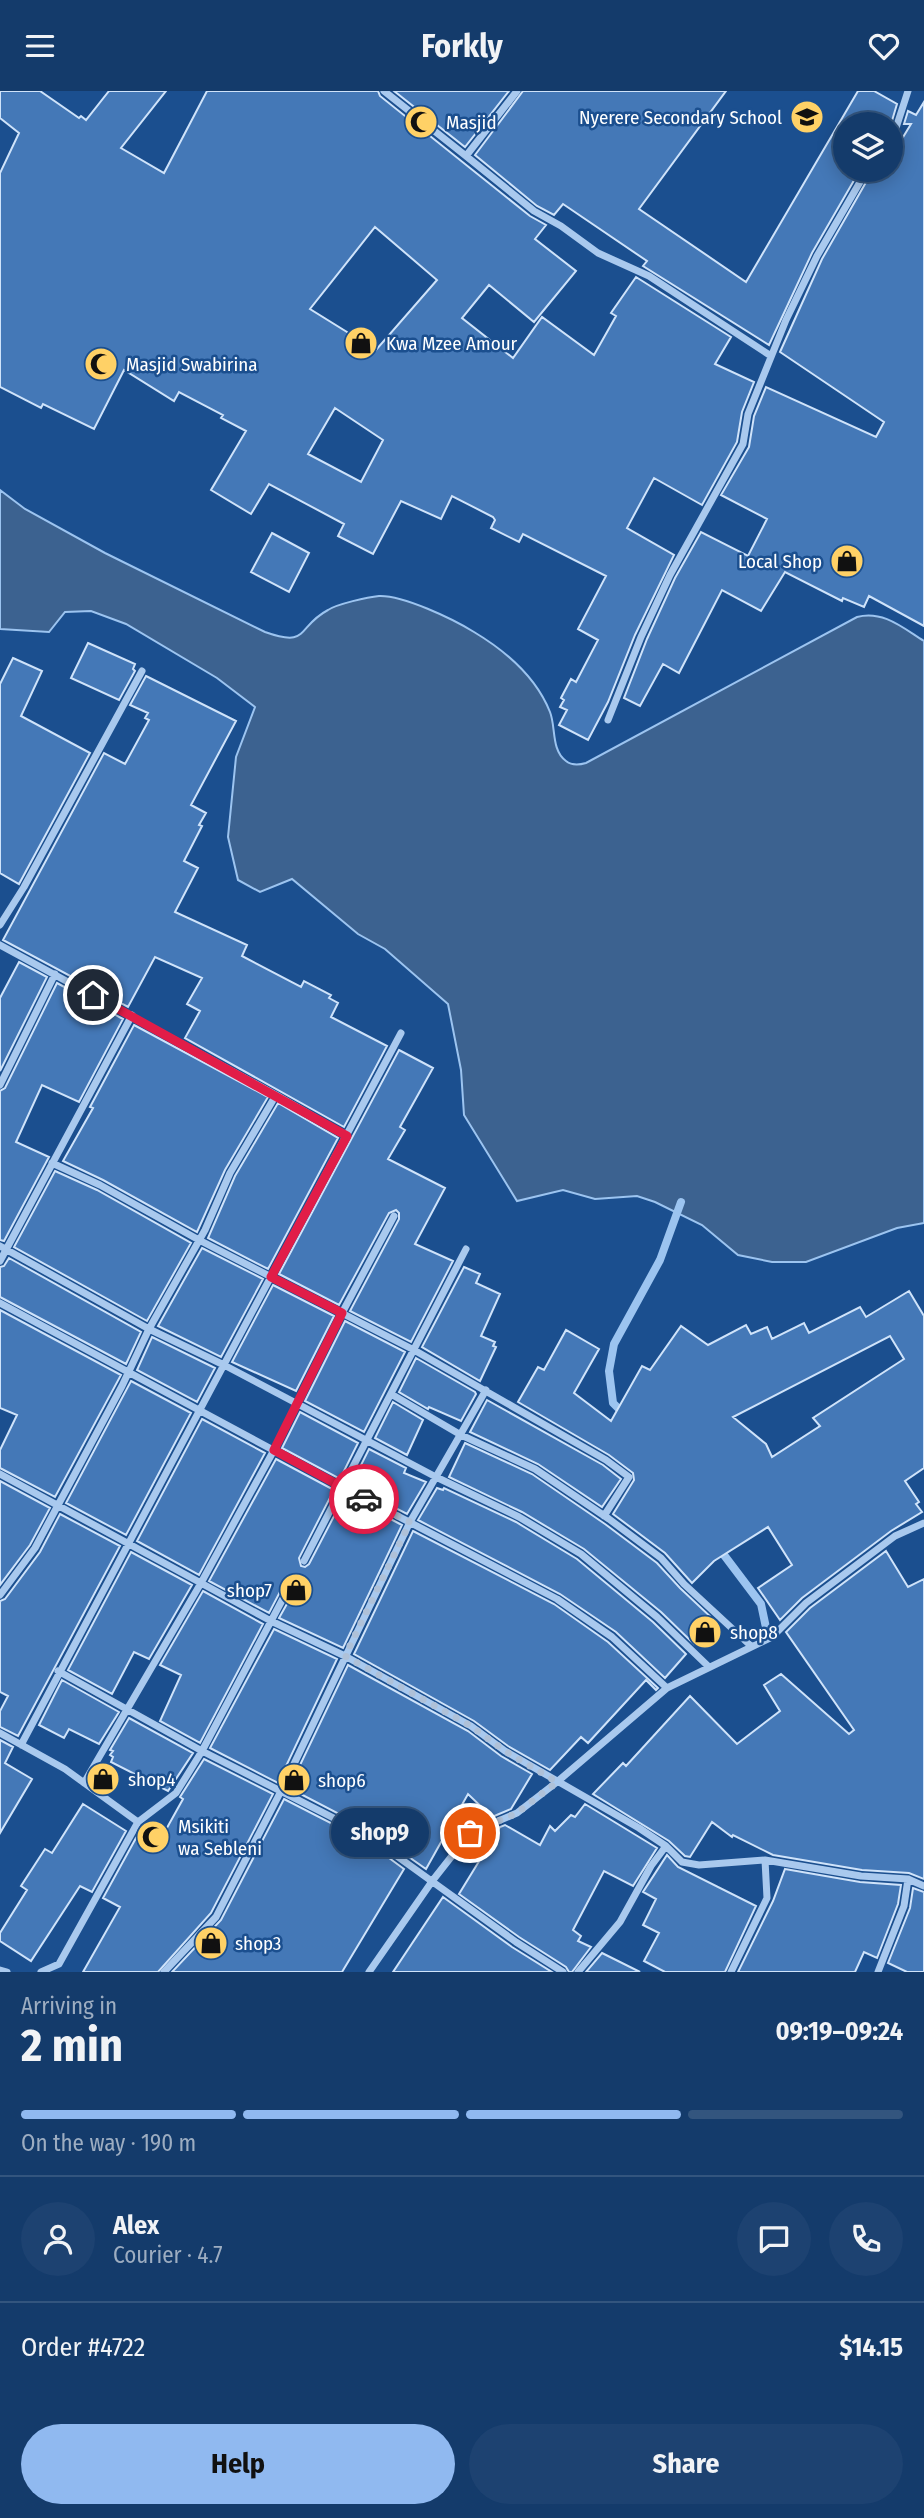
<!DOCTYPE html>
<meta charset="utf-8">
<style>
:root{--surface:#143b6b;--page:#1d4271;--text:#f1f3f6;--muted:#9dadc1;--line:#33557e;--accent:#90b9f0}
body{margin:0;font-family:"Fira Sans Condensed",sans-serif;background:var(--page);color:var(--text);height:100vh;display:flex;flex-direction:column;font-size:26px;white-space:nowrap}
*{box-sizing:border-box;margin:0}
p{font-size:23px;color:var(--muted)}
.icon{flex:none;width:38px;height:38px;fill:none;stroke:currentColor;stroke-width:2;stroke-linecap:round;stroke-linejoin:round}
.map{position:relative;height:1881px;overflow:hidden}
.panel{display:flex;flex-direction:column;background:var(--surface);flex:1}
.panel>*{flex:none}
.buttons{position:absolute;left:833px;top:21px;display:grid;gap:14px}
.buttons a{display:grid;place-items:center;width:70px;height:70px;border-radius:50%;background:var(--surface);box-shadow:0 4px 18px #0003,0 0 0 2px var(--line);font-size:35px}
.pin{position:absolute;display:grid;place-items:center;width:60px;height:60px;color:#fff;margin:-30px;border:4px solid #fff;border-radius:50%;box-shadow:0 2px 7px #0007}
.courier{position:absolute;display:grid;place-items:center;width:70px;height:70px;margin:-35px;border:5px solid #e11d48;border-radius:50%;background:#fff;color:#222;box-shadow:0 2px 9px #0007}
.bubble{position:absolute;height:49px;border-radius:24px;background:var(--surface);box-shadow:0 4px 18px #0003,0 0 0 2px var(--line);font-size:23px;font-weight:700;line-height:49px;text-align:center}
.overview em{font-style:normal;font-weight:700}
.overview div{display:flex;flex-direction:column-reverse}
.overview{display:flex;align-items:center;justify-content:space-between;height:119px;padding:0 21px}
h1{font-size:46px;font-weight:700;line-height:52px}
.bar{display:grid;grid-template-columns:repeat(4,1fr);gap:10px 7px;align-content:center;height:84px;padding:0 21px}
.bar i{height:9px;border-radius:5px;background:var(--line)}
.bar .selected{background:var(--accent)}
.bar p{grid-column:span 4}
.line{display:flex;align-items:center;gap:18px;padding:0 21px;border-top:2px solid var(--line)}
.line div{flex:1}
.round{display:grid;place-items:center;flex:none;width:74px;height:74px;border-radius:37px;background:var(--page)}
.cta{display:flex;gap:14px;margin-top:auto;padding:14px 21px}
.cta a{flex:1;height:80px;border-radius:42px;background:var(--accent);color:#111;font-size:28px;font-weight:700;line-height:80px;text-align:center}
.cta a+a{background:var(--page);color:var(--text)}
header{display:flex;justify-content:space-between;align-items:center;height:91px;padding:0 21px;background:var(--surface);font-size:32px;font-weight:700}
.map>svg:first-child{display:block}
</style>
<header><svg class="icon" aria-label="menu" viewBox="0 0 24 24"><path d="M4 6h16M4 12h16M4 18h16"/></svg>Forkly<svg class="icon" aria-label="heart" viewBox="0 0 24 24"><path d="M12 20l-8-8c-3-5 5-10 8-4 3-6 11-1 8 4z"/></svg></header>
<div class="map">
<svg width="924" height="1881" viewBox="0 0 924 1881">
<rect width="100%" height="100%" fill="#1b4f8f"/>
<path fill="#3c6290" stroke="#9cc4f0" stroke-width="2" d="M0,399L25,418L105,462L265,541C310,557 296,536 328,519C337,513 368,506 379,505C403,504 453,528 474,541C504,559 536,586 550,621C556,636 551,659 566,670C572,675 579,674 586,672L857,526C883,519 903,537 924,550V1132L897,1137L806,1171H772L738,1164L702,1134L655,1111L637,1105L595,1108L563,1099L517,1110L464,1024L461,979L448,913L385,858L358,843L292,788L260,801L238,789L228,746L236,666L255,616L217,587L126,533L91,520L65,521L49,541L0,538Z"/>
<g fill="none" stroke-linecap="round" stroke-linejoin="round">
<path stroke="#9cc4f0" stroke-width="8" d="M626,1325L613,1312L609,1280L614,1253L660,1169L681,1111
M715,1458L724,1464L761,1513L768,1546"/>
</g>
<path fill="#4478b7" stroke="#cfe3fa" stroke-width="2" fill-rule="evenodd" d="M0,0H40L79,27L81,25L86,29L109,0H166L121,57L164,82L207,0H378L380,5L530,125L546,134L535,148L576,180L534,231L489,194L462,227L513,267L542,226L594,264L616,225L611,222L636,186L731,246L715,273L754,291L742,321L737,351L702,414L654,387L627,437L674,464L635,544L608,611L588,649L559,634L567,619L560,616L564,609L561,607L571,588L576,591L598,549L578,538L606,485L523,443L519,451L491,437L495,429L493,426L452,405L441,428L401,410L373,463L338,445L344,433L269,393L251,423L211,399L246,340L221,327L223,324L179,301L174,310L124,279L94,338L43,313L41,317L0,296V82L19,42L0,27ZM375,136L437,189L376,259L310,218ZM335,317L383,349L361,391L308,363Z
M394,0H509L465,56Z
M523,0H726L639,118L746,191L858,0H874L897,13L891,33H845V79H860L812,162L769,254L643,175L647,170L563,113L554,124L537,115L475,64Z
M924,11V535L869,505L864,516L843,507L842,510L785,481L761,520L722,499L679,582L663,573L640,615L624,607L647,548L675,487L701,441L748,465L767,428L721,404L749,356L754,325L766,296L876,346L884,331L780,261L822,168L873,79H891V66L911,33H904L908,20L916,24Z
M272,442L309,462L289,501L251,481Z
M88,552L135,573L133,578L135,580L119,609L71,587Z
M13,567L42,580L21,625L90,662L19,793L0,782V593Z
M146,585L236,630L191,714L206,722L199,734L202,735L184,770L198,777L175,821L247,854L242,865L301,896L304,890L331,904L329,907L338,912L331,926L387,955L344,1036L185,947L200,920L187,913L202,887L155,866L128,916L3,849L104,662L125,673L149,629L145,627L148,622L130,614Z
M19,871L47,886L0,980V907Z
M57,892L123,928L79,1011L42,994L16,1051L49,1066L4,1150L0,1149V1000L5,997Z
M134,934L268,1006L225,1079L197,1141L103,1089L63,1070L93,1017L90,1016Z
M399,959L433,977L400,1036L405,1039L388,1068L445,1097L415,1153L453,1170L411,1251L350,1220L399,1128V1122L396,1119L389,1122L339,1214L279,1183Z
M278,1012L338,1047L268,1178L208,1147L235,1085Z
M55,1080L97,1099L191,1152L147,1230L14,1156Z
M202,1157L263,1188L221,1266L158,1235Z
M9,1167L141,1241L126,1273L0,1206V1176L4,1175Z
M464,1176L480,1183L476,1192L500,1203L481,1245L495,1251L493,1255L496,1256L480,1290L422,1256Z
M273,1194L334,1225L296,1300L232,1271Z
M909,1200L924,1225V1377L905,1390L919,1411L916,1413L922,1421L891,1440L802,1507L780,1529L758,1497L792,1474L768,1436L714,1470L692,1492L665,1462L613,1423L634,1389L633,1382L609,1364L518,1311L538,1276L544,1279L566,1239L599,1258L574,1302L611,1330L642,1275L650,1279L681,1235L708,1254L746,1234L751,1243L767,1236L772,1248L804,1232L809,1242L860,1216L866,1226ZM890,1245L904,1268L813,1327L820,1335L772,1366L766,1353L733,1326Z
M0,1219L121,1284L55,1406L0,1377V1359L17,1324L0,1317Z
M345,1230L405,1261L364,1341L305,1310Z
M152,1246L215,1277L197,1311L137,1279Z
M416,1267L475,1301L476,1303L461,1330L429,1316L428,1318L399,1301Z
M131,1290L191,1322L126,1444L66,1412Z
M487,1309L603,1374L621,1388L602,1416L538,1373L470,1341Z
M393,1311L423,1329L407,1364L375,1347Z
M300,1321L358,1352L340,1388L282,1357Z
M202,1328L265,1362L199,1484L137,1450Z
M465,1352L532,1383L605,1433L657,1472L680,1497L714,1529L694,1553L661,1521L584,1458L522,1421L449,1386Z
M369,1358L406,1377L404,1382L426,1391L407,1423L351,1394Z
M276,1368L334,1399L299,1467L301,1475L305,1476L309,1473L345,1404L402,1434L343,1557L279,1527L293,1502L292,1497L289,1494L282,1497L269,1522L209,1490Z
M0,1390L50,1417L30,1454L0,1494Z
M437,1397L443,1399L444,1397L516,1431L577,1468L653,1531L686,1563L665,1587L616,1541L560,1503L418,1429Z
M60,1423L120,1455L18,1645L0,1636V1620L8,1605L0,1601V1510L5,1508L40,1461Z
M413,1440L554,1513L608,1551L658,1597L656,1599L646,1589L588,1652L581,1646L550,1679L508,1655L474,1630L354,1563Z
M886,1460L908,1496L924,1488V1788L909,1782L862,1779L773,1764L733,1744L732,1746L712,1731L690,1766L685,1765L669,1750L593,1703L623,1672L626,1675L690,1605L737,1653L780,1620L764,1594L781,1583L849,1643L854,1639L786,1541L810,1517Z
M131,1461L192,1494L149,1568L134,1561L112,1603L68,1579Z
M203,1500L263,1533L200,1652L160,1630L181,1584L160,1574Z
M274,1538L337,1568L278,1692L210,1657Z
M348,1574L468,1640L501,1665L532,1683L511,1718L492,1726L468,1703L426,1778L372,1740L289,1697Z
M62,1589L119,1621L99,1653L69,1638L64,1647L39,1634Z
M129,1627L193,1662L168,1700L111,1671L113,1666L110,1664L113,1660L110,1659Z
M0,1649L13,1656L5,1672L32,1688L0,1742Z
M204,1668L273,1703L211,1822L158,1881H83L120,1816L103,1807L136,1747L153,1757L156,1752L158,1753L183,1708L180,1706Z
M284,1708L366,1750L404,1778L342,1881H172L221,1829Z
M83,1713L126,1740L92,1801L80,1795L31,1870L0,1850V1842L27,1799L21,1795L45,1758L52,1762Z
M585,1713L657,1757L633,1795L604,1780L573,1839L581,1845L578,1850L591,1856L572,1881H569L566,1876L519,1846L459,1803L500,1736L505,1734L540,1754L550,1735L555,1740L571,1724L575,1726Z
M667,1764L678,1776L756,1815L725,1881H665L644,1870L659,1842L643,1834L656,1808L643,1801Z
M785,1778L860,1791L901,1794L898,1813L877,1867L864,1861L855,1881H738L773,1810Z
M913,1797L924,1801V1881H907L888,1872L910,1817Z
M443,1806L512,1856L552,1881H393Z
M602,1862L640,1881H586Z"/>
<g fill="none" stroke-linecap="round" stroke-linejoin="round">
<path stroke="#a9c9ee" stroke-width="7" d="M384,0L466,65L517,0
M891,44L896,37L908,0
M466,65L534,120L561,135L598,162L649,185L771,265
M608,629L641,546L670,484L743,353L748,323L786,229L817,165L867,79
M0,834L24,796L142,580
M0,854L276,1004L347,1045
M0,994L55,883
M52,1072L100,1094L199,1149L414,1259L606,1369L629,1386L604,1425
M0,1155L149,1238L224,1274L436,1386L519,1426L581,1463L657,1526L709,1576
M0,1170L132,924
M0,1212L342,1396L557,1508L612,1546L667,1597
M391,1303L461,1344L535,1378L609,1428L661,1467L684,1493L751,1555
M0,1383L271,1530L345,1565L471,1635L505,1660L639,1737L666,1755
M304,1470L466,1158
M0,1504L35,1457L122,1295L149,1238L205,1139L230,1082L276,1004
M58,1580L202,1660L369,1745L516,1851L563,1881
M0,1642L65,1678L138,1731L59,1873L41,1881
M21,1654L401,942
M84,1692L201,1492L274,1359L342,1222L394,1125
M138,1731L176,1702L202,1660L287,1500
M0,1879L7,1881
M164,1881L216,1826L281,1700L410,1431L486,1299
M369,1881L433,1789L470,1742L517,1722L557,1691L667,1597L772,1546L806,1512L895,1445L924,1432
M578,1881L620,1831L651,1775L666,1755L682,1771L699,1774L765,1769L861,1785L908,1788L924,1795
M731,1881L767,1807L765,1769
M878,1881L904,1815L908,1788"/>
</g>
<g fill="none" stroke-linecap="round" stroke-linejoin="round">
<path stroke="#afc1d8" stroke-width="7" stroke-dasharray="0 12.6" d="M364,1408L410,1431L345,1565L471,1635L505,1660L557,1691L517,1722L470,1742"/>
<path stroke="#e11d48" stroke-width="9" d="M93,904L347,1045L271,1186L342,1222L274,1359L364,1408"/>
</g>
<defs>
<symbol id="school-disc" viewBox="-11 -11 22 22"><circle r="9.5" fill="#ffd166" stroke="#1b4f8f"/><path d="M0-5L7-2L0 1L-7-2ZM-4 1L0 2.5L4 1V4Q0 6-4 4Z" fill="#111"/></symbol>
<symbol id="mosque-disc" viewBox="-11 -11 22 22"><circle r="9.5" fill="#ffd166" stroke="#1b4f8f"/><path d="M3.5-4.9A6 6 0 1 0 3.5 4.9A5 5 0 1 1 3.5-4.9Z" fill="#111"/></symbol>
<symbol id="shop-disc" viewBox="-11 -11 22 22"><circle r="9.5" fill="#ffd166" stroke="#1b4f8f"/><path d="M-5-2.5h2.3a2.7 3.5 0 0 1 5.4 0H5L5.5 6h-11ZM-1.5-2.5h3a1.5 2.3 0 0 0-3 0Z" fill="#111"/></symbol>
</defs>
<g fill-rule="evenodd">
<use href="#school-disc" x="788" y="7" width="38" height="38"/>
<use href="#mosque-disc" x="402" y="12" width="38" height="38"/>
<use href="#shop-disc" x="342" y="233" width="38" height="38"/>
<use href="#mosque-disc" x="82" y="254" width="38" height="38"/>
<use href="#shop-disc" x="828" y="451" width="38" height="38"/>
<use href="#shop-disc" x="277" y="1480" width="38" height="38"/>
<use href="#shop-disc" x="686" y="1522" width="38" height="38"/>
<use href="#shop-disc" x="84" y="1669" width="38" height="38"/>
<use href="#shop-disc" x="275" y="1670" width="38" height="38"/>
<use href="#mosque-disc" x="134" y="1727" width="38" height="38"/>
<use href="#shop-disc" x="192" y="1833" width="38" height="38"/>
</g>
<g text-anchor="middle" stroke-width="5" stroke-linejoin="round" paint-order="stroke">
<g font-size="19" fill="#fff" stroke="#1b4f8f" text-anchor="start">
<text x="782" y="33" text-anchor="end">Nyerere Secondary School</text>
<text x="446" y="38">Masjid</text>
<text x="386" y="259">Kwa Mzee Amour</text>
<text x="126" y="280">Masjid Swabirina</text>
<text x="822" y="477" text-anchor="end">Local Shop</text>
<text x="272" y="1506" text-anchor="end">shop7</text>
<text x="730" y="1548">shop8</text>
<text x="128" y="1695">shop4</text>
<text x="318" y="1696">shop6</text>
<text x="178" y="1742">Msikiti<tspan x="178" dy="22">wa Sebleni</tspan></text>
<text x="235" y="1859">shop3</text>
</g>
</g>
</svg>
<div class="buttons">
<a><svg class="icon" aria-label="layers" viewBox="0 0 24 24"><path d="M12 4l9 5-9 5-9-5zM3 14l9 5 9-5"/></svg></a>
</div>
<div class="pin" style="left:470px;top:1742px;background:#ea580c"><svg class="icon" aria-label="bag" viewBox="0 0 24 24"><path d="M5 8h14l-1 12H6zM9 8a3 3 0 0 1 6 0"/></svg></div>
<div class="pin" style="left:93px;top:904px;background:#1f2937"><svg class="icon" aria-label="home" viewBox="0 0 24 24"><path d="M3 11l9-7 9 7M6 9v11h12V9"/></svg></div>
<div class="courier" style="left:364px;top:1408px"><svg class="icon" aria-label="car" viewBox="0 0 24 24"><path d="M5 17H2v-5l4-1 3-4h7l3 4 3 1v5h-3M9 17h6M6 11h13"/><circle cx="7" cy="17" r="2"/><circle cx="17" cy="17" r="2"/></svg></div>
<div class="bubble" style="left:331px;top:1717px;width:98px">shop9</div>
</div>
<section class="panel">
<div class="overview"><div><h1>2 min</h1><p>Arriving in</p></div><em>09:19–09:24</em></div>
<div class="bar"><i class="selected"></i><i class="selected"></i><i class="selected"></i><i></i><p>On the way · 190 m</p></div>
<div class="line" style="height:126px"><a class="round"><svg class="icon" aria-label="person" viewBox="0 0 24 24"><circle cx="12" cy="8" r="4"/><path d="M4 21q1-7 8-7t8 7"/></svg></a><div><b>Alex</b><p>Courier · 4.7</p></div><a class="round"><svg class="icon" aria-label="chat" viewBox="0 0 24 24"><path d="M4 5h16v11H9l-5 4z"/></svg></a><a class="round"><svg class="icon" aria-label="phone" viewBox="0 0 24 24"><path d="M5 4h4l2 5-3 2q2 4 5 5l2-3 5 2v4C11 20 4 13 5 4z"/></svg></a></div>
<div class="line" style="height:91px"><div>Order #4722</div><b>$14.15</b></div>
<div class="cta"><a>Help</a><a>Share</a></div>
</section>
